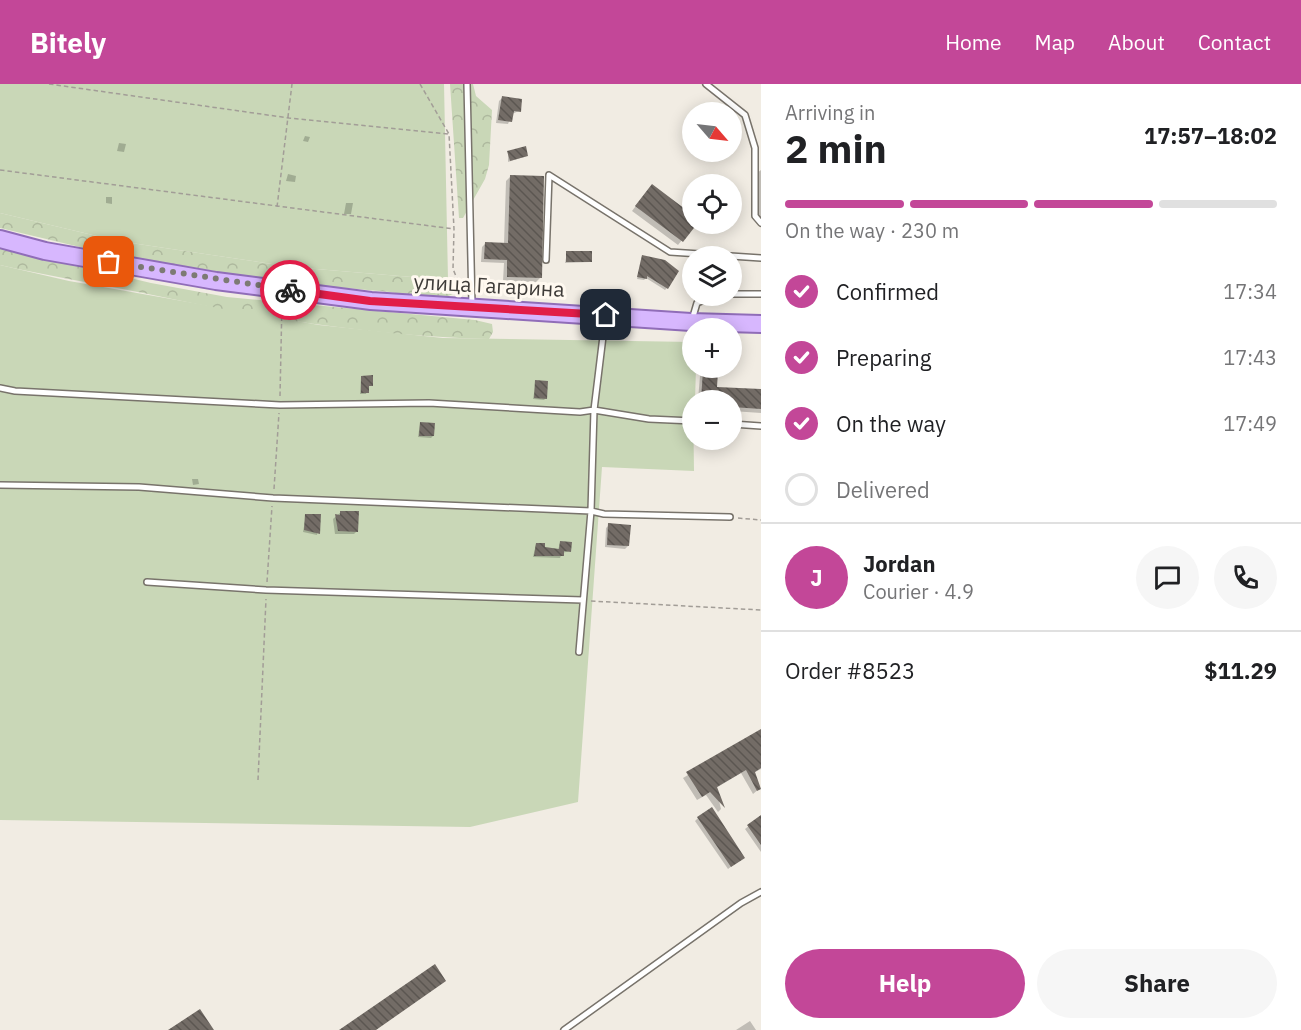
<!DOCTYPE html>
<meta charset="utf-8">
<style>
:root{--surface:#fff;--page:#f6f6f6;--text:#202124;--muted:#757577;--line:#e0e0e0;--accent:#c34798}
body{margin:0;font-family:"IBM Plex Sans",sans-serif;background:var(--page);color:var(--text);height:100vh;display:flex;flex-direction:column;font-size:22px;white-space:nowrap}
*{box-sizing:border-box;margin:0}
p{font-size:20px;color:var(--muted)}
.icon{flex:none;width:33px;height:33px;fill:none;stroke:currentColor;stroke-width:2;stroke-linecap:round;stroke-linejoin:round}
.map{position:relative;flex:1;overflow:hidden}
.details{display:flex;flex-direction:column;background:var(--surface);width:540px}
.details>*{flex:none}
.needle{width:39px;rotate:118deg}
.buttons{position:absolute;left:682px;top:18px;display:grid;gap:12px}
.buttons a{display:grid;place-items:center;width:60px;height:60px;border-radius:50%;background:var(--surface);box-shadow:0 3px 15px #0003;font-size:30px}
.pin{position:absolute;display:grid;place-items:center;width:51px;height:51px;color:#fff;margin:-26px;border-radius:12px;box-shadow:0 3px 9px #0006}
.courier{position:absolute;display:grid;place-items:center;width:60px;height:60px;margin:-30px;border:4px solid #e11d48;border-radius:50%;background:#fff;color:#222;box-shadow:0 2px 8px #0007}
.headline em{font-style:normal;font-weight:700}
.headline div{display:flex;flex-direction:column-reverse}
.headline{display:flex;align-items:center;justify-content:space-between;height:102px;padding:0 24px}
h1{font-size:39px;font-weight:700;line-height:45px}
.bar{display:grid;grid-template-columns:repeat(4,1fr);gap:9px 6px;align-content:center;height:72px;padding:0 24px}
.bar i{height:8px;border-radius:4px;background:var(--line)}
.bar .current{background:var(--accent)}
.bar p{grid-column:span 4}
.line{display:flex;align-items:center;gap:15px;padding:0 24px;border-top:2px solid var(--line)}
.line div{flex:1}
.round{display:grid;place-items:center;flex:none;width:63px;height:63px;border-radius:32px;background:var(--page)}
ol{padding:0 24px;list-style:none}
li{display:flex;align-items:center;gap:18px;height:66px}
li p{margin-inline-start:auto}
li .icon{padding:6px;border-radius:50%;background:var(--accent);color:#fff;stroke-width:4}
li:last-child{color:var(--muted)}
li i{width:33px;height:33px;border:3px solid var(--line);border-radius:50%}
.primary-button{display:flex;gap:12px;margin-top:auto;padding:12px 24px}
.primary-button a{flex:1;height:69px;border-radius:36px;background:var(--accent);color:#fff;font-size:24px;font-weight:700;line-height:69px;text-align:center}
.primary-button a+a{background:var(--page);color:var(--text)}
header{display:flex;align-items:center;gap:36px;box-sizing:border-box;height:84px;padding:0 30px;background:var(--accent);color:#fff}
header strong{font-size:28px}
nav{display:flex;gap:33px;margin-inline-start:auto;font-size:21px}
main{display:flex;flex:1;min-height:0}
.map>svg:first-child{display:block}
</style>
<header>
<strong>Bitely</strong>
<nav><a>Home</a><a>Map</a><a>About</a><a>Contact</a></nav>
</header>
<main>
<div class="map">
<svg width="761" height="946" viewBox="0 0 761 946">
<defs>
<pattern id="forest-crowns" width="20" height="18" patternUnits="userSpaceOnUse" patternTransform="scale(1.5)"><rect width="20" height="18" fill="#c9d7b7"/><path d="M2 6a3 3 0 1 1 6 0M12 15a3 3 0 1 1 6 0" fill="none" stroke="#aeb99e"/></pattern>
<pattern id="building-back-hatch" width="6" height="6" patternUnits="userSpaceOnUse" patternTransform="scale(1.5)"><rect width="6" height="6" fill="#736c66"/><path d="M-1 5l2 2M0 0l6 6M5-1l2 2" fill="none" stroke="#5b5651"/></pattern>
</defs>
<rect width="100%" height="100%" fill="#f1ece3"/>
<path fill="#c9d7b7" d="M0,0H444L448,196L292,183L118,157L0,129Z
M0,181L69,197L319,241L443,254L693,258V284H696L695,316H693L694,387L602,383L578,718L470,743L0,736Z"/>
<path fill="url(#forest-crowns)" d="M450,0H473L476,12L492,26L489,81L485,95L463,134H459Z
M0,129L118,157L292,183L448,196L460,202L462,206L439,216L390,208L280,198L101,168L0,144Z
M0,163L151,199L227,213L475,236L492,240L493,248L489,255C373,252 256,233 143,209C95,199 47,192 0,181Z"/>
<path fill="#0003" d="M502,14L519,27L512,30L508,40L496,39L499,17Z
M305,52L310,53L308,58L303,57Z
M119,59L126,60L124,68L117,67Z
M508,68L526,72L508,78Z
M761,86V137L757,134V89Z
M288,90L296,92L295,98L286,97Z
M510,93L540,194L536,198L503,197L504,179L481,178L482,163L486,159L504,160L506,97Z
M648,106L693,133V140H695L678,161L632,127Z
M106,113H112V120L106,119Z
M346,119H353L351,130H344Z
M567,169L590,178L565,179Z
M642,173L667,204L665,206L646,194L644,196L637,195Z
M693,195V207H691V197Z
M704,288L716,304L761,307V329L732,327V316H698L700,292Z
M361,293L371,301L368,303L366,310H360Z
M536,298L546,314L544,316L533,315Z
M420,340L433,352L431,354L418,353Z
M192,395H198L199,400L193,401Z
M341,428L357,447L354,450H335L333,435Z
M306,431L319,432L317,451L303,448Z
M609,441L628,462L625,465L605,463L606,444Z
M560,459L570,467L562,469L560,474L533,473L536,460L543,465L558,466Z
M761,646V685L753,689L759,705L753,710L741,689L716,704L721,725L718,728L706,711L697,716L683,694Z
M698,734L740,776L728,785L695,737Z
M759,734L761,737V768L745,745Z
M750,937L756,946H736Z"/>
<path fill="url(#building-back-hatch)" d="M502,12L522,15L521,28L514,27L512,38L498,36Z
M526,62L528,72L510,77L507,67Z
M510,91L544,92L542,194L507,193V176L484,175L485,158L508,159Z
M652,100L693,131V140H697L683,158L635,122Z
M566,167H592V178H566Z
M642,171L665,176L679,187L668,205L647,192V195L637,193Z
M703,286L718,287L717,303L761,305V325L732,323V316H701Z
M373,291V302H369V309H361V292Z
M535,296L548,297L547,315L534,314Z
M420,338L435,339L434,352H419Z
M340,427H359L358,448L338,447L335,430L340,431Z
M305,430H321L320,450L304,446Z
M608,439L631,441L629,462L607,461Z
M560,457L572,458L571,468L564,467V472H534L536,459H545V463L559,465Z
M761,645V684L755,688L761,705L757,707L746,686L717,703L725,724L710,708L702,713L686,688Z
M712,723L745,774L731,783L697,733Z
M761,731V761L747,741Z
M435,880L446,897L376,946H339Z
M200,925L214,946H168Z"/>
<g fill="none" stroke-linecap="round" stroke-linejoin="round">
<defs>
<path id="lane" d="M467,0L472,221
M706,0L745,31L755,64V132L761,139
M546,176L549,91L670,168L761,174
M732,210H761
M692,236L697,219L713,212
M0,304L15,307L280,321L429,319L580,328L594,326L649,335L693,337
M732,340L761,342
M0,401L139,403L273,414L591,427L604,430L730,433
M147,498L266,506L583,516
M579,568L591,427L594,326L605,236
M564,946L741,819L761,808"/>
<path id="primary" d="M0,155L45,167L216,197L371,217L691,238L761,240"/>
</defs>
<use href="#lane" stroke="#78736b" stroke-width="8"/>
<use href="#primary" stroke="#906db8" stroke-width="20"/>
<path stroke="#a29d97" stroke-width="1.5" stroke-dasharray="4.5 3" stroke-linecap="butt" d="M49,0L289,34L449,50
M420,0L449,50L454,145L453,185L460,202L463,204
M0,86L454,145
M277,123L292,0
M280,312L282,218
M274,405L279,329
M738,434L761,436
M267,498L272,422
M591,517L761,526
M258,696L266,515"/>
<use href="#lane" stroke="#fff" stroke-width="5"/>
<use href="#primary" stroke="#d7b7fe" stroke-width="16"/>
</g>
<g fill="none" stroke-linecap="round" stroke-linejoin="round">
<path stroke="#7d7a74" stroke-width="6" stroke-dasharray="0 10.8" d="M109,178L290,206"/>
<path stroke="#e11d48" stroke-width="8" d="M290,206L370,217L606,231"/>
</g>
<g text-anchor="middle" stroke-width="6" stroke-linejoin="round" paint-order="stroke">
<g font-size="21" fill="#3f3c39" stroke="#fff9f0">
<text transform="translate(489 202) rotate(3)" y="7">улица Гагарина</text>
</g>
</g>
</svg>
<div class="buttons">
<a><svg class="needle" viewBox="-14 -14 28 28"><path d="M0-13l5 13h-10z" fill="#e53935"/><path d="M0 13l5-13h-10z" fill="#757577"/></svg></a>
<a><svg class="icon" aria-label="locate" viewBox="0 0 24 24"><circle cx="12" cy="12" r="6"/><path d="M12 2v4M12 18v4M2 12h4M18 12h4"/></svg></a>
<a><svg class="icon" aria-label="layers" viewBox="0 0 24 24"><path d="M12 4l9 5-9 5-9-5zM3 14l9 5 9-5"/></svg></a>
<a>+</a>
<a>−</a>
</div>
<div class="pin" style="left:109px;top:178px;background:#ea580c"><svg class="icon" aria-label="bag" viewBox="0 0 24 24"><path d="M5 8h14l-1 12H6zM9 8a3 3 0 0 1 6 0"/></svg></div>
<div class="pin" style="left:606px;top:231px;background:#1f2937"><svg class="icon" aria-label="home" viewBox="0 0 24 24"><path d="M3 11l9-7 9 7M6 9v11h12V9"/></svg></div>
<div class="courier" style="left:290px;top:206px"><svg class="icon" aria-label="bike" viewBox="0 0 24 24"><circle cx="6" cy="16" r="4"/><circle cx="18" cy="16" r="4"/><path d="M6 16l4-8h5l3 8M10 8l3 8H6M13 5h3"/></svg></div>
</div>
<section class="details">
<div class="headline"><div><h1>2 min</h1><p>Arriving in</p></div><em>17:57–18:02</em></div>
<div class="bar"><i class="current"></i><i class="current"></i><i class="current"></i><i></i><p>On the way · 230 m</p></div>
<ol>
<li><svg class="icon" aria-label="check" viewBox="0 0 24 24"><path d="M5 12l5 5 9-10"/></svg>Confirmed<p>17:34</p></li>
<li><svg class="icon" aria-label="check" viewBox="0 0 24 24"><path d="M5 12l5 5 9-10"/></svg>Preparing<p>17:43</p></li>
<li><svg class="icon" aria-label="check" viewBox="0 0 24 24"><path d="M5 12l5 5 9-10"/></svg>On the way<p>17:49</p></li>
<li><i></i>Delivered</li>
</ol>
<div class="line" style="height:108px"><b class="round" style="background:var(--accent);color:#fff">J</b><div><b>Jordan</b><p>Courier · 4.9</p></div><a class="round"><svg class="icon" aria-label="chat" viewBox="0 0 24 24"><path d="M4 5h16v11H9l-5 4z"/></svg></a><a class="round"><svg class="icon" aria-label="phone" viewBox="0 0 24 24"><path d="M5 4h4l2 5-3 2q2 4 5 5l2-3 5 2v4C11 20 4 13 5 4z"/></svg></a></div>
<div class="line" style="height:78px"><div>Order #8523</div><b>$11.29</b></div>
<div class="primary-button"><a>Help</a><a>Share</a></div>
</section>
</main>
